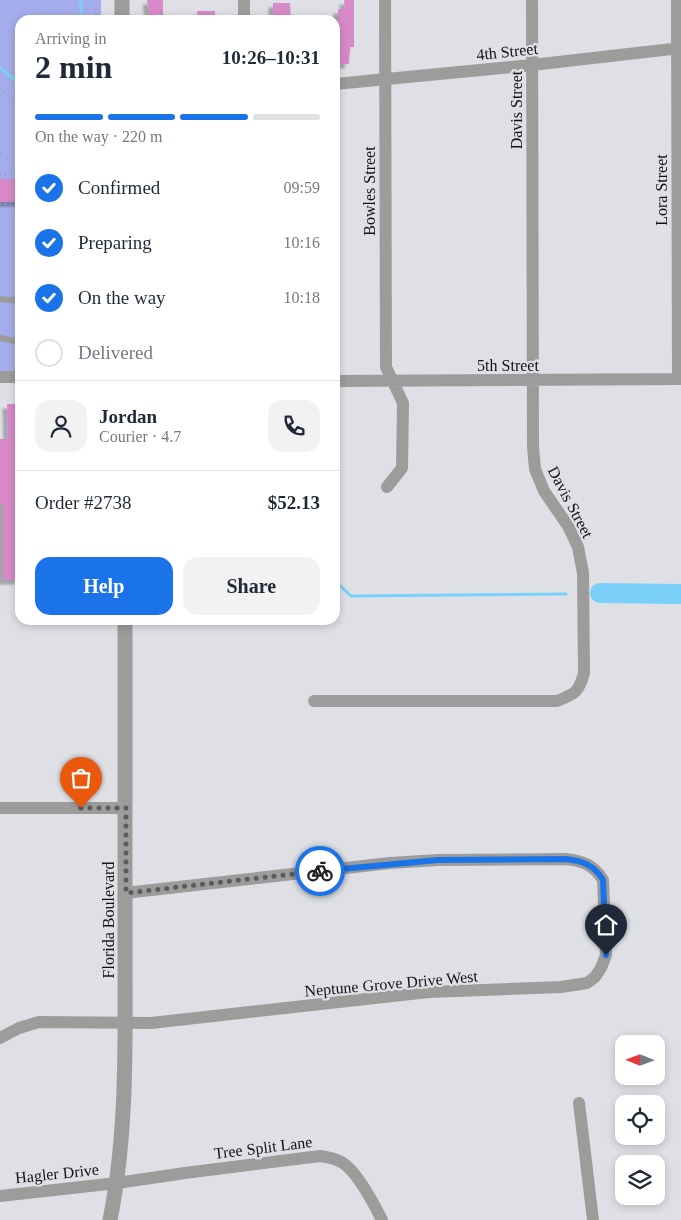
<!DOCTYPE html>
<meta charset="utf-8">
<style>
:root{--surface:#fff;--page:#f2f2f3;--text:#1f2937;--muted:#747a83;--line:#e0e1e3;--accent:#1a73e8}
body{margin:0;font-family:Georgia,serif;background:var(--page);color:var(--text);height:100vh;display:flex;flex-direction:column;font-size:19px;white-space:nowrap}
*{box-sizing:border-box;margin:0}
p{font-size:16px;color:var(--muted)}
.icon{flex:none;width:28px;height:28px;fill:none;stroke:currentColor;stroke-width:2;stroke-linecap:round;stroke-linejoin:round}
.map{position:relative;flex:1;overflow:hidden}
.panel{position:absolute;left:15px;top:15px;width:325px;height:610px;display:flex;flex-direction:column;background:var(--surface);border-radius:15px;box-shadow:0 2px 8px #0003}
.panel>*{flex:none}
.needle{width:32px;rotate:271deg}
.fabs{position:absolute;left:615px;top:1035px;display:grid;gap:10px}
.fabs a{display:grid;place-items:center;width:50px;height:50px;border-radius:10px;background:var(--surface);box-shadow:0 2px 8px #0003;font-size:25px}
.pin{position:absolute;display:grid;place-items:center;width:42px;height:42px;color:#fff;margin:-51px -21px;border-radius:50% 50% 50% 0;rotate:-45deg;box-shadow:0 0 5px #0007}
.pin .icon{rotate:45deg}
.courier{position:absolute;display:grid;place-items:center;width:50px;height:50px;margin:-25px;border:4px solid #1a73e8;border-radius:50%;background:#fff;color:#222;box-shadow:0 1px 6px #0007}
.headline em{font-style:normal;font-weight:700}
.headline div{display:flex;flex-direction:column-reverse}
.headline{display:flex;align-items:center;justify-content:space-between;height:85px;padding:0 20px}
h1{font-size:32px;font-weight:700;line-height:38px}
.bar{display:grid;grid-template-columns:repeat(4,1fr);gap:8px 5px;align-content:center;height:60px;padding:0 20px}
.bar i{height:6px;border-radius:4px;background:var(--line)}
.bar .on{background:var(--accent)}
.bar p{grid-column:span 4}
.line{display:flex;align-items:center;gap:12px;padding:0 20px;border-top:1px solid var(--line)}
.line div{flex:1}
.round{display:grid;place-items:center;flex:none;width:52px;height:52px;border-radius:15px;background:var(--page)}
ol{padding:0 20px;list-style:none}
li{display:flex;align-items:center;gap:15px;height:55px}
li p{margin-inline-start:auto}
li .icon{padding:5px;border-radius:50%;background:var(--accent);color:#fff;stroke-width:4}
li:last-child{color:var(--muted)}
li i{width:28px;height:28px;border:2px solid var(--line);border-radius:50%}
.button{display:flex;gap:10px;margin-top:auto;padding:10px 20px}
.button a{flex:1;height:58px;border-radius:15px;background:var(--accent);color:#fff;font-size:20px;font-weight:700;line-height:58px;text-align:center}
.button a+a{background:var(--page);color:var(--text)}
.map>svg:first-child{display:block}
</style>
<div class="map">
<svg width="681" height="1220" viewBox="0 0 681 1220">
<defs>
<filter id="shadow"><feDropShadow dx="-4.5" dy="4.5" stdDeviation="1" flood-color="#0004"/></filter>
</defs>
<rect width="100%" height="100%" fill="#dee0e6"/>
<path fill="#a4adeb" d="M0,0H101V20H20V371H0Z"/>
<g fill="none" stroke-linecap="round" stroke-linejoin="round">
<path stroke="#7ad0f8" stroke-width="3" d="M81,20V0
M0,68L20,84
M335,581L351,596L566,594"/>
<path stroke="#7ad0f8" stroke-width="20" d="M600,593L681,594"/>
</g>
<path fill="#d889c8" filter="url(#shadow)" d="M147,0H163V20H150Z
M344,0H354V47H350L349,64H341L335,63V35L338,34V9H345Z
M273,3H290L291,20H273Z
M197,11H215V20H198Z
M0,179H20V202H0Z
M7,404H20V580H3V504H0V439H8Z"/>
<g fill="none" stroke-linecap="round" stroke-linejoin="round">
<path stroke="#9fa0a5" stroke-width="2" stroke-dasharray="1 4" stroke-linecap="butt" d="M94,20L97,0
M0,89L20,104
M0,153H2
M0,175L20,174
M0,204L20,203"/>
<path stroke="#9e9b9b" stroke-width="6" d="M0,299L20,301
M0,338L20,342"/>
<path stroke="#9e9b9b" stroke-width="12" d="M385,0L386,367L403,403L402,468L387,487
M677,0L678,379
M244,20V0
M335,84L532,65L681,48
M0,377H20
M335,381L681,379
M314,701H557C575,694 579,692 584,673L583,573L578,547L568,526L544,491L535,469L533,447L532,0
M0,808H125
M0,1038L19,1028L39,1022L151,1023L429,992L561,987L587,983L595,977L601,968L606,955L603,880C594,865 583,861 566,859L438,860L390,863L125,893
M579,1103L593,1220
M0,1196L117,1183L185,1173L320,1156C328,1157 336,1159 343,1163C358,1173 374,1204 382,1220"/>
<path stroke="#9e9b9b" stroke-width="15" d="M122,0V20
M110,1220C128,1130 125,1037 125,945C125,837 125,728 125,620"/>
</g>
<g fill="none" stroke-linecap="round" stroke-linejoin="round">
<path stroke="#5a5b5e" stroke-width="5" stroke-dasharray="0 9" d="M81,808H126V893L320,871"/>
<path stroke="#1a73e8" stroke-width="6" d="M320,871L438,860L566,859C583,861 594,865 603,880L606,955"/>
</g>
<g text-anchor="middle" stroke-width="4.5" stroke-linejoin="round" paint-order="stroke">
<g font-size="16" fill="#131315" stroke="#dee0e6">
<text transform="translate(507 51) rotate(-6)" y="6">4th Street</text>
<text transform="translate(516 110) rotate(-90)" y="6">Davis Street</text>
<text transform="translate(661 190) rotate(-90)" y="6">Lora Street</text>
<text transform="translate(369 191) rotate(-90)" y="6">Bowles Street</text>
<text x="508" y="371">5th Street</text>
<text transform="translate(571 502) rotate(62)" y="6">Davis Street</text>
<text transform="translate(108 920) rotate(-90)" y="6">Florida Boulevard</text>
<text transform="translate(391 983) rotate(-5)" y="6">Neptune Grove Drive West</text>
<text transform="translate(263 1147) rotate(-7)" y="6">Tree Split Lane</text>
<text transform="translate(57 1173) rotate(-6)" y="6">Hagler Drive</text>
</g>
</g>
</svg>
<div class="fabs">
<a><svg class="needle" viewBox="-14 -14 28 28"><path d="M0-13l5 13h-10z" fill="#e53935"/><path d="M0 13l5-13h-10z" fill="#747a83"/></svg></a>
<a><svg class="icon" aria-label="locate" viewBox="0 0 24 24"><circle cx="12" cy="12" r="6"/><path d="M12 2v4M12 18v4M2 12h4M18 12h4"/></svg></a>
<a><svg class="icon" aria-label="layers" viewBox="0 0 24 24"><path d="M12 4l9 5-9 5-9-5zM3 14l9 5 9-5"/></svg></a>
</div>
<div class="pin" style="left:81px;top:808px;background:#ea580c"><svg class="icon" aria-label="bag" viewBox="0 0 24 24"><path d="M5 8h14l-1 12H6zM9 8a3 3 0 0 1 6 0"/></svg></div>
<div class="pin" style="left:606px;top:955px;background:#1f2937"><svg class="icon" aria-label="home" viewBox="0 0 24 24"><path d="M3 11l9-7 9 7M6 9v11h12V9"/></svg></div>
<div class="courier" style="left:320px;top:871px"><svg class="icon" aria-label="bike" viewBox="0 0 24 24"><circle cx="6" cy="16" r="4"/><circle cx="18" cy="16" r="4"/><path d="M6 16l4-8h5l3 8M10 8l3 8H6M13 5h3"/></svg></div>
<section class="panel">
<div class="headline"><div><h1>2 min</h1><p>Arriving in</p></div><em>10:26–10:31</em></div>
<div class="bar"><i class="on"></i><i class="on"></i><i class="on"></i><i></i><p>On the way · 220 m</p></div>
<ol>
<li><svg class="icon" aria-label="check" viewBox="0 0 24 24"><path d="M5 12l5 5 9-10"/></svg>Confirmed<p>09:59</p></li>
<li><svg class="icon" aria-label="check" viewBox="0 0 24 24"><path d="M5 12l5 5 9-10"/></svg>Preparing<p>10:16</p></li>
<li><svg class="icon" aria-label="check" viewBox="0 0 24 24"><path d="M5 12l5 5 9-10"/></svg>On the way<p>10:18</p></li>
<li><i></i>Delivered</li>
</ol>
<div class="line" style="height:90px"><a class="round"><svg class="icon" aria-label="person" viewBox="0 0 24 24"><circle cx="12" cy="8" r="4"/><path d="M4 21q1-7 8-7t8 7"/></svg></a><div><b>Jordan</b><p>Courier · 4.7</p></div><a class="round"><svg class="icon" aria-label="phone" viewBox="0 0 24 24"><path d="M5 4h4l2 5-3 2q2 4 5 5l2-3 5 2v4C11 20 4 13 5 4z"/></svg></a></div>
<div class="line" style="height:65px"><div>Order #2738</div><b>$52.13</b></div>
<div class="button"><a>Help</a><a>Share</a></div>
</section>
</div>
